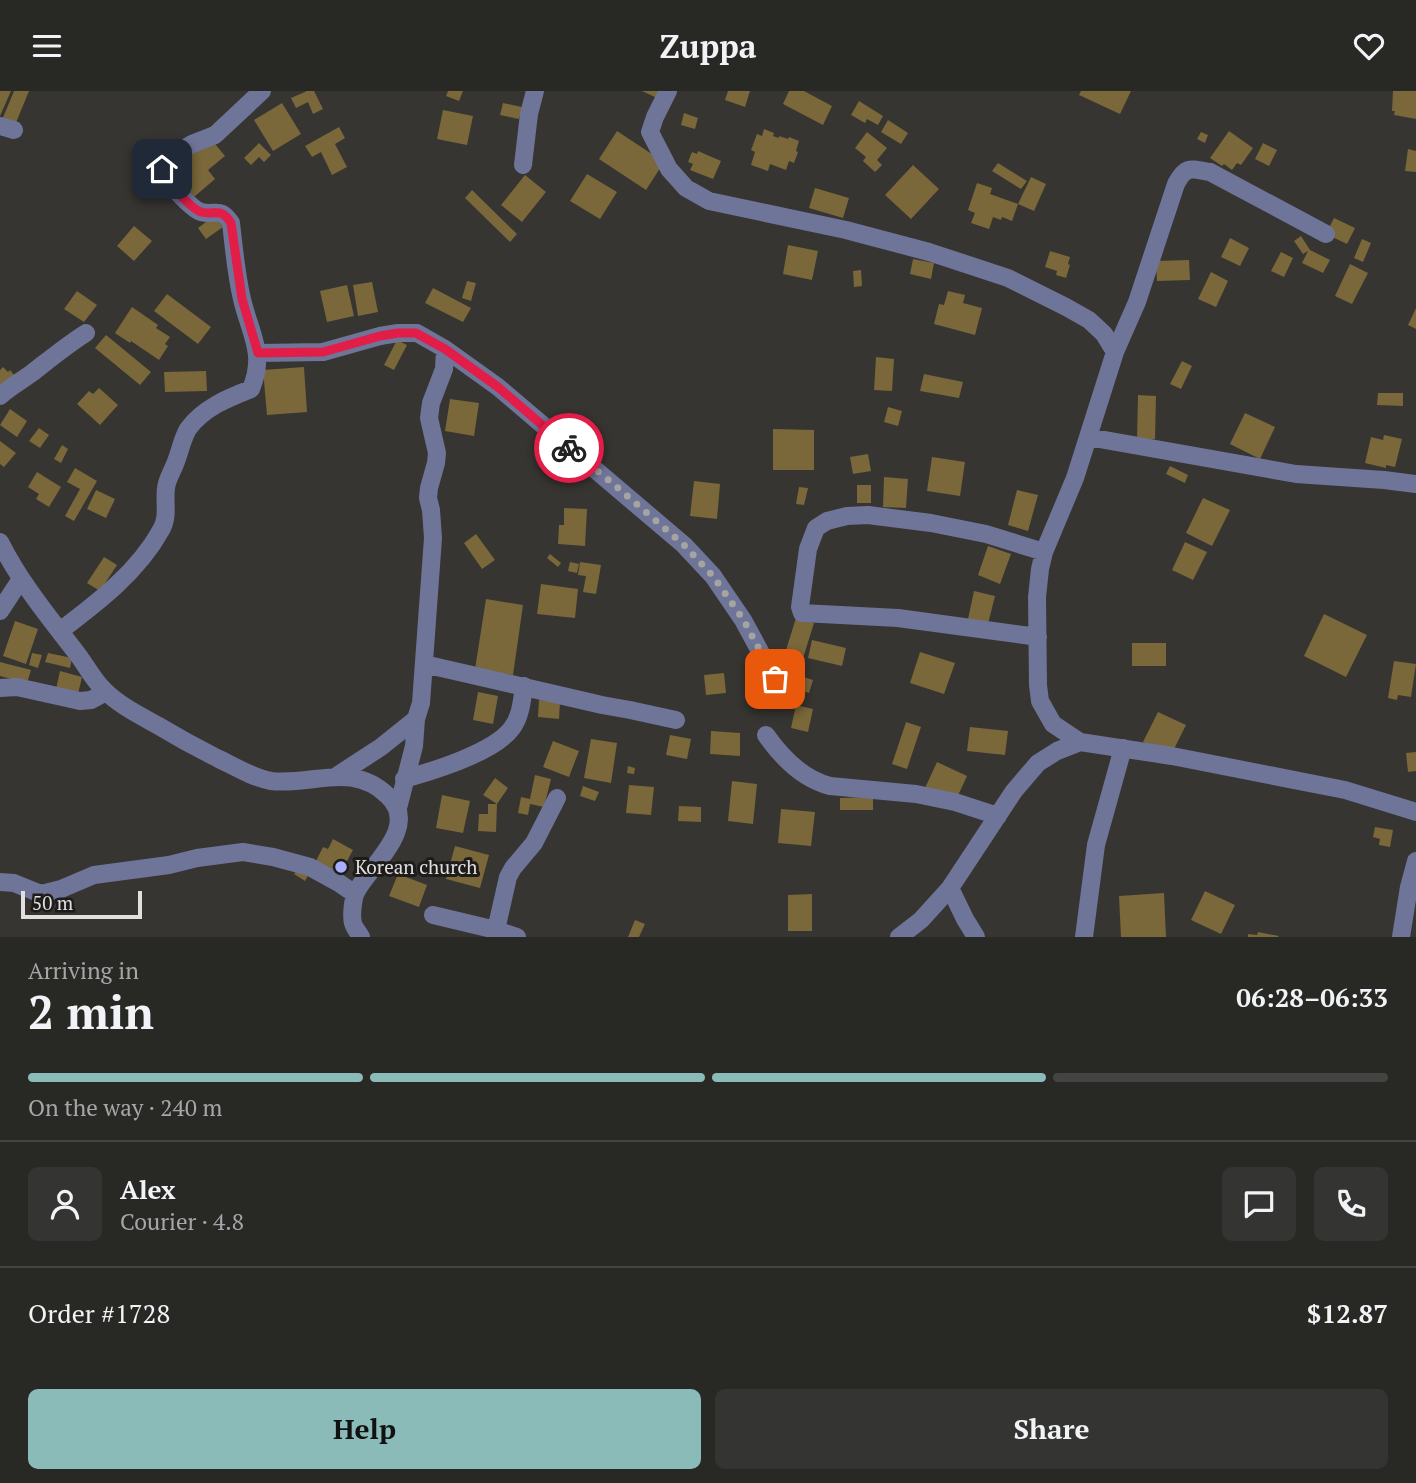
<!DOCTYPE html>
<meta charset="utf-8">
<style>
:root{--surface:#282825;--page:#343432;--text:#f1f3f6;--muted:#a5a6a7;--line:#444442;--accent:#8bbbb9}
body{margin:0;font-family:"PT Serif",serif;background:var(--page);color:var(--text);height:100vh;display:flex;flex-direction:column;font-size:26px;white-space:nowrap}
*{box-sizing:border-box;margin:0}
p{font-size:23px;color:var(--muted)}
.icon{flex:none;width:38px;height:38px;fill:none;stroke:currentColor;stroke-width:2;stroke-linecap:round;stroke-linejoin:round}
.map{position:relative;height:846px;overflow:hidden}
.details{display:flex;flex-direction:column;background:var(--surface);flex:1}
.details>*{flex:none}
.scale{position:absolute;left:21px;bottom:18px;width:121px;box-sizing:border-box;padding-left:7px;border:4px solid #e1e0de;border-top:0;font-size:19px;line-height:24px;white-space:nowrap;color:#e1e0de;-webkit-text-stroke:5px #1d1c1b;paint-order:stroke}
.pin{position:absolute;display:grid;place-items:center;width:60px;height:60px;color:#fff;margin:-30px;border-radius:14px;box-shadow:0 4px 10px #0006}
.courier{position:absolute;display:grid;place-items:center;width:70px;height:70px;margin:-35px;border:5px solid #e11d48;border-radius:50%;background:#fff;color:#222;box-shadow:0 2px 9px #0007}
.headline em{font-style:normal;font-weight:600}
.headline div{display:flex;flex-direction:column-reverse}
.headline{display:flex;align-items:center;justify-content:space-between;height:119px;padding:0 28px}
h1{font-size:46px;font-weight:600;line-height:52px}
.bar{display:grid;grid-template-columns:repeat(4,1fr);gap:10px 7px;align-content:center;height:84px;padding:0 28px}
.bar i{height:9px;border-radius:5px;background:var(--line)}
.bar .current{background:var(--accent)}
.bar p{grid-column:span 4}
.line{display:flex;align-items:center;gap:18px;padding:0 28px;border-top:2px solid var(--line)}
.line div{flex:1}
.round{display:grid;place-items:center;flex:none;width:74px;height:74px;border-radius:10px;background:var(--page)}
.button{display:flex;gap:14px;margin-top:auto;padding:14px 28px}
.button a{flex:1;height:80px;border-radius:10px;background:var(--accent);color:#111;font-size:28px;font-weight:600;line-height:80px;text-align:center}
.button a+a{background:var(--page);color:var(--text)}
header{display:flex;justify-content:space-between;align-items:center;height:91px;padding:0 28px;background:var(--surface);font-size:32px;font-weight:600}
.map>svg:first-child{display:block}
</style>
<header><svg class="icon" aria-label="menu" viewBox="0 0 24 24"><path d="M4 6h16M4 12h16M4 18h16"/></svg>Zuppa<svg class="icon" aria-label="heart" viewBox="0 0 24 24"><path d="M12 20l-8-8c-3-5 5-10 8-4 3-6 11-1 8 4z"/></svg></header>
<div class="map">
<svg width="1416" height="846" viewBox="0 0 1416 846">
<rect width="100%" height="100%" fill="#363531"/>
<path fill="#7a673a" d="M0,0H11L0,25Z
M14,0H29L15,34L2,29Z
M307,0H314L323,18L313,23L308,11L296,17L291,7Z
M448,0H463L459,10L446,5Z
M642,0H660L657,7Z
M728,0H750L745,16L725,9Z
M789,0H804L832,15L823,34L783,13Z
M1081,0H1131L1120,23L1079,4Z
M1393,0H1416V28L1394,24L1395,20H1392Z
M859,10L883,25L878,34L867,28L865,32L851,24Z
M282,12L301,43L273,60L254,29Z
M503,12L522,16L519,28L500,24Z
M443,19L473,25L467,54L437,48Z
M684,22L698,27L695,38L681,34Z
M888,29L908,42L901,53L881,41Z
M339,36L345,47L335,53L347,76L332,84L321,61L312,66L305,55Z
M764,38L774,42L773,45L779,47V45L788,48L789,46L799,50L796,60L798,61L794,72L789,70L786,79L770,73L768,80L751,74L755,61L751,59L757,43L762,45Z
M617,40L664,71L646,99L599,68Z
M1229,40L1253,57L1241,74L1237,72L1232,79L1224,73L1222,75L1210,67Z
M867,41L887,57L877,69L882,74L875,81L863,70L866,66L855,57Z
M1201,41L1208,44L1205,52L1197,48Z
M211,48L225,65L208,79L215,88L194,106L178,87L186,80L175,67L182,61L188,67Z
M259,52L271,64L264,71L259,66L251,74L244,67Z
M1263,52L1277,59L1269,75L1255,68Z
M1408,58L1416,60V81L1405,80Z
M698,60L721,70L713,88L690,79L693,73L688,71L692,61L697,63Z
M998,72L1027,90L1021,98L992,80Z
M913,74L939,98L911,128L885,104Z
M587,83L617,101L600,128L570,110Z
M525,84L546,101L522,131L501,114Z
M1031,86L1046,93L1034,120L1018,113Z
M977,92L992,97L990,103L1018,113L1012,130L1002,126L1001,129L993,126L989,138L971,132L975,122L968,119Z
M815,97L849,107L843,127L809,117Z
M472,99L517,143L510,151L465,107Z
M214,125L223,136L206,148L198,137Z
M1334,127L1355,137L1347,153L1326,143Z
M134,135L152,150L134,170L117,155Z
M1301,145L1310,159L1330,169L1323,182L1302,172L1308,160L1303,163L1294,150Z
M1230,147L1249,157L1240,175L1221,166Z
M1362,148L1371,152L1363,171L1354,167Z
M788,154L818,160L812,189L783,183Z
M1050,160L1070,166L1068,173L1070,174L1066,187L1056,184L1057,180L1045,176Z
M1281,161L1293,167L1284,186L1271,180Z
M913,168L934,172L931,188L910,183Z
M1189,169L1190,189L1157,190L1156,170Z
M1350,173L1368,182L1352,213L1335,205Z
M861,179L862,195L854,196L853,180Z
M1211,181L1228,190L1216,216L1198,208Z
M467,190L476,192L471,210L462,207Z
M372,191L378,221L358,225L353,194Z
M347,194L354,225L327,231L320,200Z
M433,197L471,217L463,231L425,212Z
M77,200L97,214L84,231L64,218Z
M948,200L965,204L963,212L982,217L975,244L934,233L939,213L944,214Z
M167,203L211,236L198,253L154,220Z
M132,216L158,234L156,237L170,246L165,253L168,255L159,269L131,250L130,252L115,242Z
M1416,217V238L1408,234Z
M106,244L151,281L140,294L95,257Z
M397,249L407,254L394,279L384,274Z
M876,266L894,268L892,300L874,299Z
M1182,270L1192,275L1181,298L1170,293Z
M3,276L8,281L10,279L15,285L0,299V279Z
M304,276L307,321L267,324L263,279Z
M206,280L207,300L165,301L164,281Z
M924,283L963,291L959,307L920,300Z
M99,297L118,314L100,334L77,313L89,300L93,303Z
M1378,302H1403V315L1377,314Z
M1138,304L1156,305L1155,348H1137Z
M450,308L479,312L474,345L445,340Z
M888,316L902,320L898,335L884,331Z
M10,318L27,330L17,346L0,334Z
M1245,322L1275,336L1260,368L1230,353Z
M39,337L49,344L40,357L29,350Z
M773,338L814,339V379H773Z
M1384,344L1402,348L1395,376L1386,374V377L1365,372L1371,346L1383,349Z
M0,350L16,362L4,376L0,373Z
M62,354L68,358L61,372L54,368Z
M868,363L871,380L853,383L850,366Z
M932,366L965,371L960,405L927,400Z
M1170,375L1188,384L1185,392L1166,383Z
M75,377L97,390L74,430L65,425L80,398L67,391Z
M37,381L61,396L49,416L36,408L39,403L28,396Z
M884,386L908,388L906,417L883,416Z
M694,390L720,393L717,428L690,425Z
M857,394H871V412H857Z
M799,396L808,397L804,414L796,413Z
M96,399L115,408L106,427L87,418Z
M1017,399L1038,404L1028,440L1008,434Z
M1203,407L1230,419L1212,455L1186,442Z
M564,417L587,418L585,455L558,453L559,434H564Z
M476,443L495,469L482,478L464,452Z
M1185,451L1207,461L1193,489L1172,479Z
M988,455L1011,463L1000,493L978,484Z
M550,463L561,472L558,476L547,467Z
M104,466L117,474L100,500L87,492Z
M570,471L579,473L577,482L568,480Z
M580,471L601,474L596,503L583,501L586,485L578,484Z
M541,493L578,498L575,527L537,523Z
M974,500L995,505L988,533L968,528Z
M486,508L523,514L513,584L475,578Z
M1324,523L1367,544L1346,586L1304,565Z
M796,527L814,532L799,580L781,575Z
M15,530L38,538L26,573L3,565Z
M812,549L846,557L842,575L808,567Z
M1132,552H1166V575H1132Z
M920,561L955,572L944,603L910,592Z
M32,562L42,564L38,577L29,574Z
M48,562L72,567L70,577L45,571Z
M1394,570L1416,573L1411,606L1398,604L1397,609L1388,607Z
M0,571L31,579L27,592L0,585Z
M60,580L82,586L78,603L56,598Z
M785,580L813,589L809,602L781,593Z
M724,582L726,602L706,604L704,584Z
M478,601L498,605L493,633L473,629Z
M539,609L560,611L559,628L538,626Z
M796,614L813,618L808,641L791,637Z
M1158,621L1186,634L1171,664L1143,651Z
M906,631L921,636L907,678L892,673Z
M970,636L1008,640L1005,664L967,660Z
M711,640L740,642V665L710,663Z
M670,644L691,648L687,668L666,664Z
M591,648L617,652L611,692L584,687Z
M553,650L579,660L569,686L543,676Z
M1416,661V680L1408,681L1406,662Z
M937,671L967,685L955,711L925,697Z
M628,675L635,677L634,683L627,682Z
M535,684L551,688L544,716L530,713L528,724L518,722L521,706L530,708Z
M495,687L508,697L497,713L483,704Z
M732,690L757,693L753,733L728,730Z
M629,694L654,696L651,724L626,722Z
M583,695L599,701L595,710L580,705Z
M442,704L470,710L463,742L436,737Z
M873,706V719H840V707Z
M488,713H497L496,741L478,740L479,723H488Z
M679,715L701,716V731L678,730Z
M781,718L815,721L811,755L778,752Z
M1375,736L1393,739L1390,756L1379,754L1380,748L1373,746Z
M333,748L353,759L340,783L316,770L323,756L328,758Z
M455,755L489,764L480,797L446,788Z
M299,777L309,783L305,790L294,783Z
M398,783L427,794L419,816L389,805Z
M1205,800L1235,814L1221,843L1191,829Z
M1164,802L1166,846H1121L1119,805Z
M812,803V840H788V804Z
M635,829L645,833L639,846H628Z
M1258,841L1279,845L1278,846H1248V843L1257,844Z"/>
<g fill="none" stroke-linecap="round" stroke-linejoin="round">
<path stroke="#6f7499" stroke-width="18" d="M668,0L655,26L650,41L669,78L686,97L709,110L846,139L929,161L1008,187L1066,216L1089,229L1104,243L1115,261
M0,35L14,39
M523,74L529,23L535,0
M258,262L323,261L380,245L398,242H417L445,258L498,296L684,454L713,485L743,529L775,588
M0,305C10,296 21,290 32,282C50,268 67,254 86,242
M1088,346L1296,383L1384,389L1416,393
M0,451C20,491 48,525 75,560C85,572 93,589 104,599C119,614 139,624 157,634C177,646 197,657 217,667C234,675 253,687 271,690C313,695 352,670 388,705C421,736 370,774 356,801C353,808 351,824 353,832C354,837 359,842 361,846
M0,520L21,488
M60,540C97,512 138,481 161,439C169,426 164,411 166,397C167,388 172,381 175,373C180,361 182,348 188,338C203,317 228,307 251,298C266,262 250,243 242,208C236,183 234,157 231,132C220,115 216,125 201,121C193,119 172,96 167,89C165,86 164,82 162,78L168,68L192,53L215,44L262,0
M1038,546L898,527L802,522L800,516L808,458L816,437L827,430L847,425L868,424L931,432L986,443L1044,461
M424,573L602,614L630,619L676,629
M0,597L17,596L80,610L91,609L106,601
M766,644C782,667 803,688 830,695L916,703L955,711L998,725
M1080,651L1053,633L1040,610L1038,594L1037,506L1040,478L1044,461L1075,387L1115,261L1137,211L1176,93C1186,74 1191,78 1210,81L1326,143
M335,686L381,656L416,628L421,612L433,447L431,419L428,407L429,397L436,372L437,362L429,327L431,312L444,278L445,258
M404,688C433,680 495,661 512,637C521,625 522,609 524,595
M398,717L414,655L416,628
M0,791L14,792L41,803L61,798L94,784L169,774L197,767L243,761L273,766L310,776L339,792L355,803
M950,797L965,828L976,846
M433,824L496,839L517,846
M496,839L508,786L513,777L534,752L557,707
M899,846L921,829L950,797L1014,700L1038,672L1057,660L1080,651L1172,665L1345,699L1416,721
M1084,846L1096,754L1123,657
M1401,846L1409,796L1416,770"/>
</g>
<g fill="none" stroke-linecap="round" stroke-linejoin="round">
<path stroke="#a5a4a1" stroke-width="7" stroke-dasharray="0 12.6" d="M569,357L611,391L684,454L713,485L743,528L775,588"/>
<path stroke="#e11d48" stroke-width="9" d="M162,78C164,82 165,86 167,89C172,96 193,119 201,121C216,125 220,115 231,132L242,208L258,262L323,261L380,245L398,242H416L445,258L498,296L569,357"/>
</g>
<circle fill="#a7b0fc" stroke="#1d1c1b" stroke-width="2.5" cx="341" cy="776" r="7"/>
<g text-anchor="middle" stroke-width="6" stroke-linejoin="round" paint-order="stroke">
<g font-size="19" fill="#e1e0de" stroke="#1d1c1b" text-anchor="start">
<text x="355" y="783">Korean church</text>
</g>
</g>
</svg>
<div class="scale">50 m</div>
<div class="pin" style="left:775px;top:588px;background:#ea580c"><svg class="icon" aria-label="bag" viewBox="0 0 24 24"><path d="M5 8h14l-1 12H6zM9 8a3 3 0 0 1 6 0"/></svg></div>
<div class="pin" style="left:162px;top:78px;background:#1f2937"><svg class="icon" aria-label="home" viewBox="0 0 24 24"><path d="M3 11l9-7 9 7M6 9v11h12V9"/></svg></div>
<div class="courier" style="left:569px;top:357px"><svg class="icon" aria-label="bike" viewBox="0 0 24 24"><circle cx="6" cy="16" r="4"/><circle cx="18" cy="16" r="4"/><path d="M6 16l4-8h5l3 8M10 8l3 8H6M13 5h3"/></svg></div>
</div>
<section class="details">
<div class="headline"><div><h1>2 min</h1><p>Arriving in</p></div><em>06:28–06:33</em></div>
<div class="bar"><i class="current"></i><i class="current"></i><i class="current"></i><i></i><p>On the way · 240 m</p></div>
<div class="line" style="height:126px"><a class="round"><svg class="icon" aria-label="person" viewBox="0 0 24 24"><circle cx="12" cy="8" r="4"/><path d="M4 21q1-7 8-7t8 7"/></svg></a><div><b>Alex</b><p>Courier · 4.8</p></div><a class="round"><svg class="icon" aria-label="chat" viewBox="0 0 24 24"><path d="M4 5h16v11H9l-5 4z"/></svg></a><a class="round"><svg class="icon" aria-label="phone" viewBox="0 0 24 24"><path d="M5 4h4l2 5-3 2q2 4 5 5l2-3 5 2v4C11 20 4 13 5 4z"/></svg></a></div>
<div class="line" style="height:91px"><div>Order #1728</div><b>$12.87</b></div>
<div class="button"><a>Help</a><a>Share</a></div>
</section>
